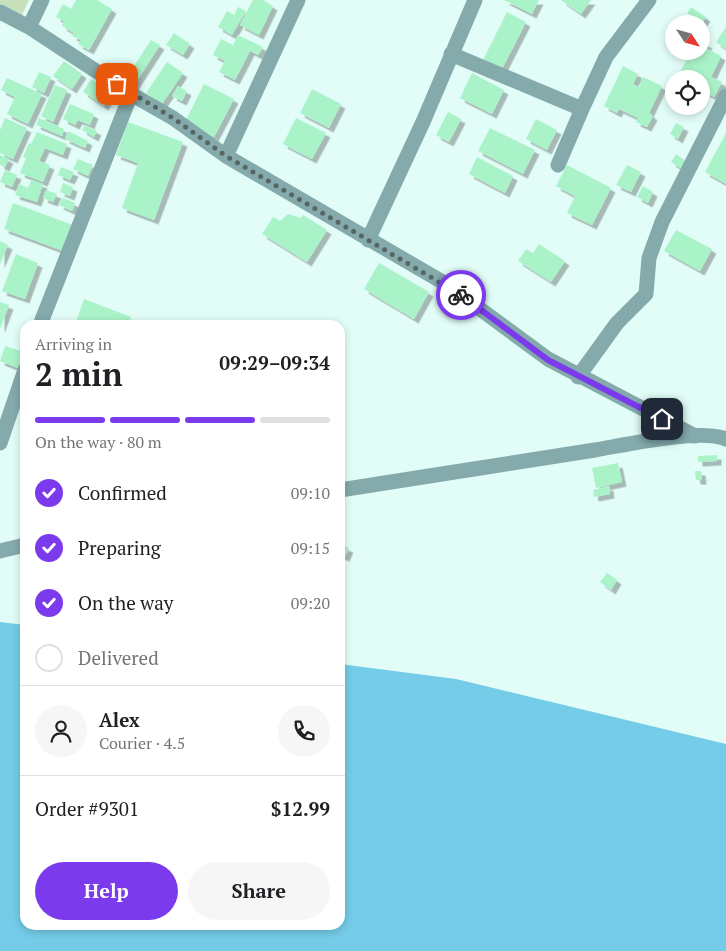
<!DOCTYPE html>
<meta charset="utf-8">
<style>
:root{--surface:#fff;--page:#f6f6f6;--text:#202124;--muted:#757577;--line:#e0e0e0;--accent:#7c3aed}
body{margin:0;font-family:"PT Serif",serif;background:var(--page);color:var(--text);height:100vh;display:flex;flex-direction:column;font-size:19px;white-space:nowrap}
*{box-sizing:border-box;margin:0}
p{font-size:16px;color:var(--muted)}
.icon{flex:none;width:28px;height:28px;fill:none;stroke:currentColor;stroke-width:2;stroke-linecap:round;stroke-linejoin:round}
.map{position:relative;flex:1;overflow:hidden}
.drawer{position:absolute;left:20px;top:320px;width:325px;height:610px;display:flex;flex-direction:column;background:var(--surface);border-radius:15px;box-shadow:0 2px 8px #0003}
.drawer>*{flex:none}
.needle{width:32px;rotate:126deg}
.buttons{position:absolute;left:665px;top:15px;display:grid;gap:10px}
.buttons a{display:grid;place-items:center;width:45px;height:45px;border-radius:50%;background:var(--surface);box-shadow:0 2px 8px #0003;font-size:25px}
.pin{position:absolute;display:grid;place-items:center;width:42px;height:42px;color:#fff;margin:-21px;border-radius:10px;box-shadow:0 2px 8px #0006}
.courier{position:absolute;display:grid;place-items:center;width:50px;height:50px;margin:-25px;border:4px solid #7c3aed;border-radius:50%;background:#fff;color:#222;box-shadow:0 1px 6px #0007}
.head em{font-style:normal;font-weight:800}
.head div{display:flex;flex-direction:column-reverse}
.head{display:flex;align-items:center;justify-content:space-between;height:85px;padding:0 15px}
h1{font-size:32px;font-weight:800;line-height:38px}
.bar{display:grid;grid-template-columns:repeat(4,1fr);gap:8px 5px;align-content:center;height:60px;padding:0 15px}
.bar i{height:6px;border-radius:4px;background:var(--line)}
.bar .selected{background:var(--accent)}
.bar p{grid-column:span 4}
.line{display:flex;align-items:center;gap:12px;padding:0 15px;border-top:1px solid var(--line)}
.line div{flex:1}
.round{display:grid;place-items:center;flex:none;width:52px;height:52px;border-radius:26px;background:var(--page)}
ol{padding:0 15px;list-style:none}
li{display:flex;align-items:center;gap:15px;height:55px}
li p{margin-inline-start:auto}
li .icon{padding:5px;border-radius:50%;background:var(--accent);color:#fff;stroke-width:4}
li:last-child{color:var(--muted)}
li i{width:28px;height:28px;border:2px solid var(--line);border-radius:50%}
.cta{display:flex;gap:10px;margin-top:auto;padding:10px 15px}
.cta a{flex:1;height:58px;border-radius:30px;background:var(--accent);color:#fff;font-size:20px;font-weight:800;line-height:58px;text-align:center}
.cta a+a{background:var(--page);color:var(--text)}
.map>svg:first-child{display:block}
</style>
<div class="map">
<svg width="726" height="951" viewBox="0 0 726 951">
<defs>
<filter id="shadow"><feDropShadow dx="4.5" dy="4.5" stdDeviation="0" flood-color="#0004"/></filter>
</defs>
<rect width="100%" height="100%" fill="#e2fdf7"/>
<path fill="#c6e1bc" d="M0,0H29L21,17L0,4Z"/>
<path fill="#74cce8" d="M0,622L25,625V925H340V664L456,679L726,744V951H0Z"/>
<path fill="#aaf3c9" filter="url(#shadow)" d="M76,0H97L112,9L89,50L78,44L81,40L72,36L74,33L62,26L64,21L56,17L63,4L71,9Z
M253,0H263L273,6L259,35L240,25Z
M504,0H539L532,14Z
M561,0H591L581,14Z
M238,7L246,11L232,35L218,27L227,11L234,15Z
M691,7L706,17L702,23L687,13Z
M507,12L526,22L501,71L482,62Z
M726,27V49L716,42Z
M174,33L190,44L183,55L166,45Z
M238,35L263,47L258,55L250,51L235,80L219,72L225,61L213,55L221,39L233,45Z
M151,40L160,45L133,87L124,81Z
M701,41L708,44L706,48L721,56L711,77L722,82L714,97L701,90V79L677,78L691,51H701Z
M64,61L82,74L72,89L53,76Z
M167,62L183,73L162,104L146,93Z
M623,66L638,74L633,84L639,87L643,77L662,86L649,113L653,116L647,127L636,122L638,118L619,109L617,113L604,106Z
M39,72L51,77L44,93L32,87Z
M472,73L504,90L492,114L460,98Z
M7,78L42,94L28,124L7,114L15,97L1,90Z
M91,79L112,92L104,106L83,92Z
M204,84L234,99L214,137L185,122Z
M55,85L67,90L53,122L41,116Z
M178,86L187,91L182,101L172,96Z
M312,89L341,104L329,128L300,113Z
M70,104L94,114L90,125L78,120L75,125L63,119Z
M448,112L461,119L449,142L436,135Z
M5,118L27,128L13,159L0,153V130Z
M39,118L64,129L62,136L36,125Z
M296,118L326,133L312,159L283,144Z
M536,119L557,130L547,150L526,139Z
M128,122L183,142L154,220L122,208L138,163L116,155Z
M676,123L684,127L678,139L670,134Z
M85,125L97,131L94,137L82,130Z
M490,128L535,150L523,174L478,151Z
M68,131L88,141L85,148L65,139Z
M37,132L67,144L63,155L45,148L39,161L50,165L43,182L20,173L26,158L23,157L29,143L31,144Z
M726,133V184L705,172Z
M676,154L687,162L682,169L671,162Z
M0,155L9,159L5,167L0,165Z
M477,157L513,176L505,193L469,174Z
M78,159L93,165L88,176L73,169Z
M567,165L611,188L592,225L567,213L575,196L556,186Z
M627,165L641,172L631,192L616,185Z
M61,167L74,172L70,180L58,175Z
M5,170L17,175L12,187L0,182Z
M31,180L43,184L37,202L15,195L19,184L28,188Z
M63,183L73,187L70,196L60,192Z
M643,186L653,192L648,203L637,197Z
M46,190L57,194L53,202L43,198Z
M63,198L75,203L72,211L59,205Z
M13,203L73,225L63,251L4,229Z
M288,214L301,218L303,215L327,230L307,262L262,234L273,217L280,221Z
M676,230L712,249L700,271L664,251Z
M0,241L8,245L0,264Z
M539,244L565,261L551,282L518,261L526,249L533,253Z
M16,254L38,263L25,299L2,291Z
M379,263L429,292L414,319L364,289Z
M84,299L131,317L127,325H75Z
M0,302L9,305L0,329Z
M5,346L24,352L18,368L0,361Z
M717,455V461L698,462V456Z
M618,463L622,482L596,488L592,468Z
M695,471H701L702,480H696Z
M609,486L610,494L594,497L593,490Z
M341,545L349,548L345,557L340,555Z
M607,573L617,580L611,590L600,582Z"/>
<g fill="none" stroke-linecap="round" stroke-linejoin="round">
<path stroke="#84aaac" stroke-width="15" d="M0,12L29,27L131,94L173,118L226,156L446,284L548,359L695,436
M29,27L42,0
M451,54L582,109L606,57L649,0
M226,156L298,0
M558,165L582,109
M368,240L423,122L475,0
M40,325L131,94
M578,377L617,323L646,294L649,258L662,222L726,96
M0,443L25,370
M340,490C425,477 510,463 595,450C625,445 699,428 726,439
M0,551L25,545"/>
</g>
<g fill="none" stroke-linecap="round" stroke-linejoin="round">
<path stroke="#576663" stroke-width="5" stroke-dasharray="0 9" d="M117,84L173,118L226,156L461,295"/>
<path stroke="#7c3aed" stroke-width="6" d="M461,295L548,360L662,419"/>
</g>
</svg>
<div class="buttons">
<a><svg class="needle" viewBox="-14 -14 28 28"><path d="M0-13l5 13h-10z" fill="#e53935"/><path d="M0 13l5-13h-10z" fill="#757577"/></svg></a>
<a><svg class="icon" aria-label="locate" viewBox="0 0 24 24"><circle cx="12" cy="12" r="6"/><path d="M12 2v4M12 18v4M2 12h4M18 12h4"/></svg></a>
</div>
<div class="pin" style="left:117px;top:84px;background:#ea580c"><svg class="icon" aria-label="bag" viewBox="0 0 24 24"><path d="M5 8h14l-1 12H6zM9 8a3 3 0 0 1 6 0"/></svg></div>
<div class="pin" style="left:662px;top:419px;background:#1f2937"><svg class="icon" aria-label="home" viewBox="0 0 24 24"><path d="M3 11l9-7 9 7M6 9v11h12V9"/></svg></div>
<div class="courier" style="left:461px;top:295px"><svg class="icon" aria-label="bike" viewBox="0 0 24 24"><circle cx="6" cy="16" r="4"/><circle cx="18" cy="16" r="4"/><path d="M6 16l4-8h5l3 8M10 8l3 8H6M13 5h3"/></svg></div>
<section class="drawer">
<div class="head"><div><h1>2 min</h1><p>Arriving in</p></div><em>09:29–09:34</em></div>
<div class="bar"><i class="selected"></i><i class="selected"></i><i class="selected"></i><i></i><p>On the way · 80 m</p></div>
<ol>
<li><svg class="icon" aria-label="check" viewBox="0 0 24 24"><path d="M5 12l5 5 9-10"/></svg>Confirmed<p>09:10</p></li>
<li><svg class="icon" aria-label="check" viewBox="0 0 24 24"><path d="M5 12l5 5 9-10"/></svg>Preparing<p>09:15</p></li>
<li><svg class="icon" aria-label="check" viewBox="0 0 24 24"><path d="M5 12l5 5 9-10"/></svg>On the way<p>09:20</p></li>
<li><i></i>Delivered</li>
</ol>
<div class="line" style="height:90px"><a class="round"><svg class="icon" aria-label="person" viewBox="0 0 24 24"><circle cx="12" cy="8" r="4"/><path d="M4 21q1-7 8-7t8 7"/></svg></a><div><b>Alex</b><p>Courier · 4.5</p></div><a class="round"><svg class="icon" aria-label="phone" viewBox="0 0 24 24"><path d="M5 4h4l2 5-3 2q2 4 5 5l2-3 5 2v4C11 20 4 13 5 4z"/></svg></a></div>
<div class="line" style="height:65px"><div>Order #9301</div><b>$12.99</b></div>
<div class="cta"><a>Help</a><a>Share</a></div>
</section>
</div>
